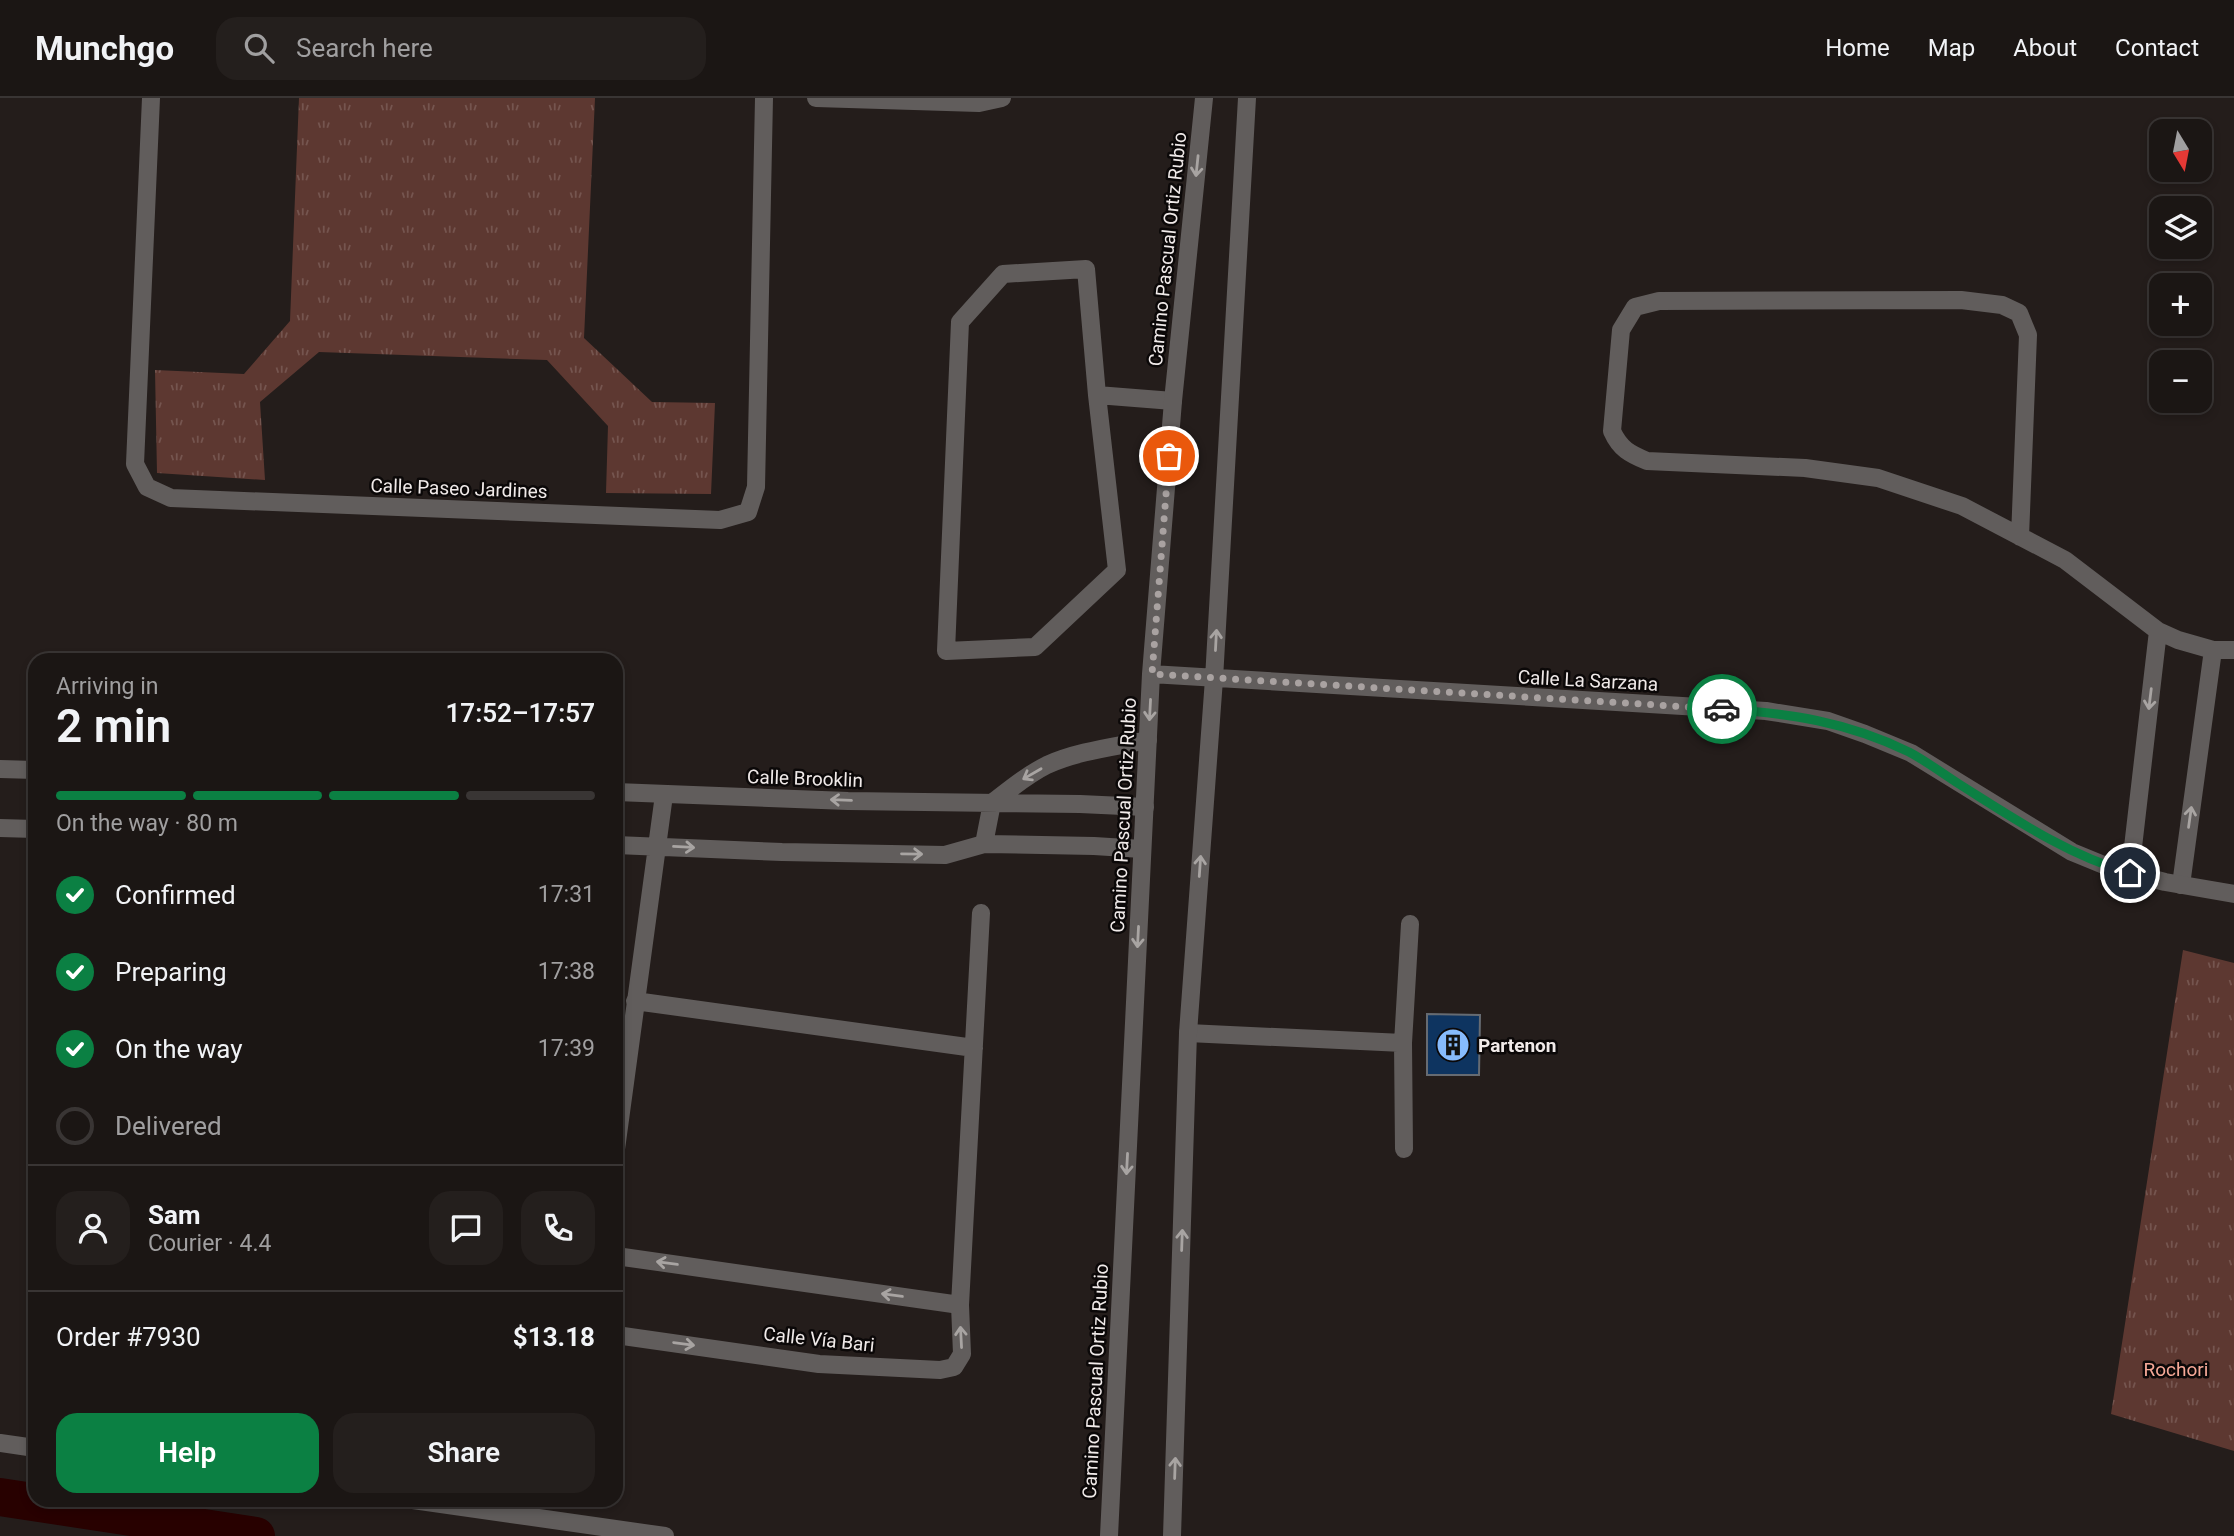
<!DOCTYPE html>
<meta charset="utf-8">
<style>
:root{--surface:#1b1614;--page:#241f1d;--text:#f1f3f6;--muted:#a09fa0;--line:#393534;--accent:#0b8043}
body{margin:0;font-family:Roboto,sans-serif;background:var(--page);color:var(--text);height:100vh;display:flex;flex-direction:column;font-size:26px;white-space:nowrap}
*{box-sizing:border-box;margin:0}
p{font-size:23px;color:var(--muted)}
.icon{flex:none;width:38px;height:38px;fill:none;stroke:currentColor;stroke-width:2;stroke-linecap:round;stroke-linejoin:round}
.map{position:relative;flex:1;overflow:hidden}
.sheet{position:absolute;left:28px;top:555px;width:595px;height:854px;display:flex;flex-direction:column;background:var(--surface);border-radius:21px;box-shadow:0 4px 10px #0003,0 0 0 2px var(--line)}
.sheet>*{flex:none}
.needle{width:46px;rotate:170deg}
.fabs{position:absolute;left:2149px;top:21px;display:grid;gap:14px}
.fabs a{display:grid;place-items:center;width:63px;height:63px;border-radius:14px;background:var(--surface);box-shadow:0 4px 10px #0003,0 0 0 2px var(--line);font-size:35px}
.pin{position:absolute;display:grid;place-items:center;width:60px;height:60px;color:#fff;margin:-30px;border:4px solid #fff;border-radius:50%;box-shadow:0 2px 7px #0007}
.courier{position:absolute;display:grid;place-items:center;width:70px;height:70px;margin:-35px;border:5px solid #0b8043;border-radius:50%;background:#fff;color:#222;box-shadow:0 2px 9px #0007}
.summary em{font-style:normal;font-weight:600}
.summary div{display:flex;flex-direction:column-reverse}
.summary{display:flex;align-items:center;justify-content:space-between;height:119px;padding:0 28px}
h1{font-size:46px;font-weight:600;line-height:52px}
.bar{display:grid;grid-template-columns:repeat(4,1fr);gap:10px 7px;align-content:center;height:84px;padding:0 28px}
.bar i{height:9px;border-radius:5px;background:var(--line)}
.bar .active{background:var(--accent)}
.bar p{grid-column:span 4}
.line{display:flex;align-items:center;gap:18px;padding:0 28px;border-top:2px solid var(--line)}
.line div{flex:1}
.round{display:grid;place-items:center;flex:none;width:74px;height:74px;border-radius:21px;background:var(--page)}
ol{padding:0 28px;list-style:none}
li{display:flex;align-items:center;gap:21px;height:77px}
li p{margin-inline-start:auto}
li .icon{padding:7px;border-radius:50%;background:var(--accent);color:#fff;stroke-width:4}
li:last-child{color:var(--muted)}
li i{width:38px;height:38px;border:4px solid var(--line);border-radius:50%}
.action{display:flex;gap:14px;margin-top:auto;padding:14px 28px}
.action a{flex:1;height:80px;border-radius:21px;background:var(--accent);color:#fff;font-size:28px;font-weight:600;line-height:80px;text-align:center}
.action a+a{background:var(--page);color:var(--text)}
header{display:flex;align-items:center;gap:42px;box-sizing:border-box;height:98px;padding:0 35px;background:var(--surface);border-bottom:2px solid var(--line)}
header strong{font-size:33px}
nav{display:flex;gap:38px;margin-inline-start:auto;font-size:24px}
.search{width:490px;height:63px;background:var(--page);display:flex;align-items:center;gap:18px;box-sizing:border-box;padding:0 24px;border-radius:21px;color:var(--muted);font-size:26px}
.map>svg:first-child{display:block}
</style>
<header>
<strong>Munchgo</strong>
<div class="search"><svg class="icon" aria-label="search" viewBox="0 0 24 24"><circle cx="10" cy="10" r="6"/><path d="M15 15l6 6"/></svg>Search here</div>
<nav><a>Home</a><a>Map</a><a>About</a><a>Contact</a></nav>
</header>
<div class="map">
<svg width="2234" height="1438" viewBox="0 0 2234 1438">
<defs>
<pattern id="park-tufts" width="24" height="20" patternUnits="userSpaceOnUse" patternTransform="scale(1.75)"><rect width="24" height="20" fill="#5d3831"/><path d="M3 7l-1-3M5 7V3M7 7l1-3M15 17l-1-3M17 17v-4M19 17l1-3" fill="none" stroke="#75554f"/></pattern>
</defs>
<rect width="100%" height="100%" fill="#241d1b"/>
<path fill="url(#park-tufts)" d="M299,0H595L584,240L652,304L715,305L711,396L606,395L608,328L547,262L319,254L260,304L265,382L157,375L155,272L244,276L290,223Z
M2183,852L2234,865V1353L2111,1316Z"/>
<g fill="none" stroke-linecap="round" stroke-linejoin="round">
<path stroke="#280100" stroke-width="38" d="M0,1399L256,1438"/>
</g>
<path fill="#0e3460" stroke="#666b72" stroke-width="2" d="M1427,916L1480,917L1479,977H1427Z"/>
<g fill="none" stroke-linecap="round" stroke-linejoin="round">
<path stroke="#615d5c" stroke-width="18" d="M1097,297L1086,171L1003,176L960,224L946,553L1035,549L1117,472L1097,297L1173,303
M1188,935L1403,945L1404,1051
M1403,945L1410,826"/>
<path stroke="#615d5c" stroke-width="18" d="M151,0L135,366L147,389L171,400L720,422L748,414L756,389L764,0
M816,0L979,5L1002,0
M2020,439L2028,237L2019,215L2002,207L1961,202L1659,203L1635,209L1621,232L1612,333C1620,351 1630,356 1647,363L1805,370L1878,380L1962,408L2065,462L2158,533L2178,542L2213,552H2234
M0,671L35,672
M616,694L848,703L1080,706L1145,709
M0,730L35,731
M984,746L992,705C1010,691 1027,677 1047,667C1078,653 1114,649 1148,642
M616,747L782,754L945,757L984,746L1094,748L1142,751
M2130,775L2158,533
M2181,787L2213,552
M635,903L974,950
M616,1051L664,697
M616,1158L960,1207
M616,1237L819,1266L940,1272L954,1269L962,1256L960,1207L981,815
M0,1345L35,1350
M413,1402L665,1438"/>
<path stroke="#615d5c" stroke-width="18" d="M1151,576L1766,613L1828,623L1865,636L1911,655L2072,754L2111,770L2165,784L2234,796
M1109,1438L1151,576L1173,303L1204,0
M1172,1438L1188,935L1214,581L1247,0"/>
</g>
<defs><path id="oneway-shaft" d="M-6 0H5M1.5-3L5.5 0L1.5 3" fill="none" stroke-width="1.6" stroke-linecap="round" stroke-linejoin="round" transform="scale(1.75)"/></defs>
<g stroke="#a8a4a2">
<use href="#oneway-shaft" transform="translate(1197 68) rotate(96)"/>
<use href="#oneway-shaft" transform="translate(1216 542) rotate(-87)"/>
<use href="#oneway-shaft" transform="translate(2150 601) rotate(97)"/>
<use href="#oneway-shaft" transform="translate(1150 612) rotate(93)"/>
<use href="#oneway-shaft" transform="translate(1032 676) rotate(150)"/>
<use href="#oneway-shaft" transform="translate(841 702) rotate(-178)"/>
<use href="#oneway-shaft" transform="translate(2190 719) rotate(-82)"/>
<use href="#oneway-shaft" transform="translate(684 749) rotate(3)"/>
<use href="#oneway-shaft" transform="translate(912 756) rotate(1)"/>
<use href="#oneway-shaft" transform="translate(1200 768) rotate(-86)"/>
<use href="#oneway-shaft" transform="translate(1138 839) rotate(93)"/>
<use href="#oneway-shaft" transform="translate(1127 1066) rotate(93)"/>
<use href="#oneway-shaft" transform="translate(1182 1142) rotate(-88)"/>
<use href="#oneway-shaft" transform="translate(667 1165) rotate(-172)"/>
<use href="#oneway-shaft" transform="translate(892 1197) rotate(-172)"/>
<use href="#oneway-shaft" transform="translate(961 1239) rotate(-93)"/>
<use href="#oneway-shaft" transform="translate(684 1246) rotate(8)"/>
<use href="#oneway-shaft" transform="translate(1175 1370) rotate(-88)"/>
</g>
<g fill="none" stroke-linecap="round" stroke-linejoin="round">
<path stroke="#a9a2a1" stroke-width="7" stroke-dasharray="0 12.6" d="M1169,358L1152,576L1722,611"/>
<path stroke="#0b8043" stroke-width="9" d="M1722,611C1789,615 1848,624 1909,654C1926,663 1942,675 1959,686C2013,720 2067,757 2130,775"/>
</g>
<defs>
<symbol id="building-disc" viewBox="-11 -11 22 22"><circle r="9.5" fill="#87bbfc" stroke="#0b0808"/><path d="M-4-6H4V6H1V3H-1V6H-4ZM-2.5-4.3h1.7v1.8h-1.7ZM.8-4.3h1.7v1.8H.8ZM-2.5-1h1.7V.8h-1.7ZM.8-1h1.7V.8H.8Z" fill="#111"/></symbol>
</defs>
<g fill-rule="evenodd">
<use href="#building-disc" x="1434" y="928" width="38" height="38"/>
</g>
<g text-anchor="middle" stroke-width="5" stroke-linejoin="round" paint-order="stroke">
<g font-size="19" fill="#f0eae9" stroke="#0b0808">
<text transform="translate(1167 151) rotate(-84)" y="7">Camino Pascual Ortiz Rubio</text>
<text transform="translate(459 390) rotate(2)" y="7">Calle Paseo Jardines</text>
<text transform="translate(1588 582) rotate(3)" y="7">Calle La Sarzana</text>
<text transform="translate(805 680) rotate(2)" y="7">Calle Brooklin</text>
<text transform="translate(1123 717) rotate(-87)" y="7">Camino Pascual Ortiz Rubio</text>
<text transform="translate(819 1241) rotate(6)" y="7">Calle Vía Bari</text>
<text transform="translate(1095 1283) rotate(-87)" y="7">Camino Pascual Ortiz Rubio</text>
</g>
<g font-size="19" font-weight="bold" fill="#f0eae9" stroke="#0b0808" text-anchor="start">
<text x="1478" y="954">Partenon</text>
</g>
<g font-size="19" fill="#f5a897" stroke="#0b0808">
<text x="2176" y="1278">Rochori</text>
</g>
</g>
</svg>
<div class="fabs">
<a><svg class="needle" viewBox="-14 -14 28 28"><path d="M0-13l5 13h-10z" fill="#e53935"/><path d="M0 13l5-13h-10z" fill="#a09fa0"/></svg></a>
<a><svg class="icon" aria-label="layers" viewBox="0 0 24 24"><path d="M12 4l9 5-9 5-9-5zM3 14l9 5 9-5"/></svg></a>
<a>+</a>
<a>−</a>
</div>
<div class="pin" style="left:1169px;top:358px;background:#ea580c"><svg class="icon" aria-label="bag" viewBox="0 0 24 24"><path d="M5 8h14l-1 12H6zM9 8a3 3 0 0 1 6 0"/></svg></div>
<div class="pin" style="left:2130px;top:775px;background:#1f2937"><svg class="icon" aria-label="home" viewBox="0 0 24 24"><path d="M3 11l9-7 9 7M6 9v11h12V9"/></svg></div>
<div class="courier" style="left:1722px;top:611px"><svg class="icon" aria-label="car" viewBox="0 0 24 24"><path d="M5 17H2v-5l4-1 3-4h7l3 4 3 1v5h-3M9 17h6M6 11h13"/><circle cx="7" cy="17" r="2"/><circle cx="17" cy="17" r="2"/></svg></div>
<section class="sheet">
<div class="summary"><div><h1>2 min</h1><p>Arriving in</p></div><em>17:52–17:57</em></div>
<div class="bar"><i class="active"></i><i class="active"></i><i class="active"></i><i></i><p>On the way · 80 m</p></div>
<ol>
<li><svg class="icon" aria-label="check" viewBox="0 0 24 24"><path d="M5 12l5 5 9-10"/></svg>Confirmed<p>17:31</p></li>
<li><svg class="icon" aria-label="check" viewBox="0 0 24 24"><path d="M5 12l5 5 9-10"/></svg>Preparing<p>17:38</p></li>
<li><svg class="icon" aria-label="check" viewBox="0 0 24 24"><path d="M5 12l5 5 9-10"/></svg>On the way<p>17:39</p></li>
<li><i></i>Delivered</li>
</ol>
<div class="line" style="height:126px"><a class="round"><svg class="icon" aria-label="person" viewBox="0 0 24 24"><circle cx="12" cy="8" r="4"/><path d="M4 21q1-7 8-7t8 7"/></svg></a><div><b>Sam</b><p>Courier · 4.4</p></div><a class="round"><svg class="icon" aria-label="chat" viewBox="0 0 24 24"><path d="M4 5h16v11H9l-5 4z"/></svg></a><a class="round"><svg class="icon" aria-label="phone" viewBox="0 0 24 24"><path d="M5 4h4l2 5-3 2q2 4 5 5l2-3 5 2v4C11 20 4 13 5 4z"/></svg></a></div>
<div class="line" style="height:91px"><div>Order #7930</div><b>$13.18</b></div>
<div class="action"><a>Help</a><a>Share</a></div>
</section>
</div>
